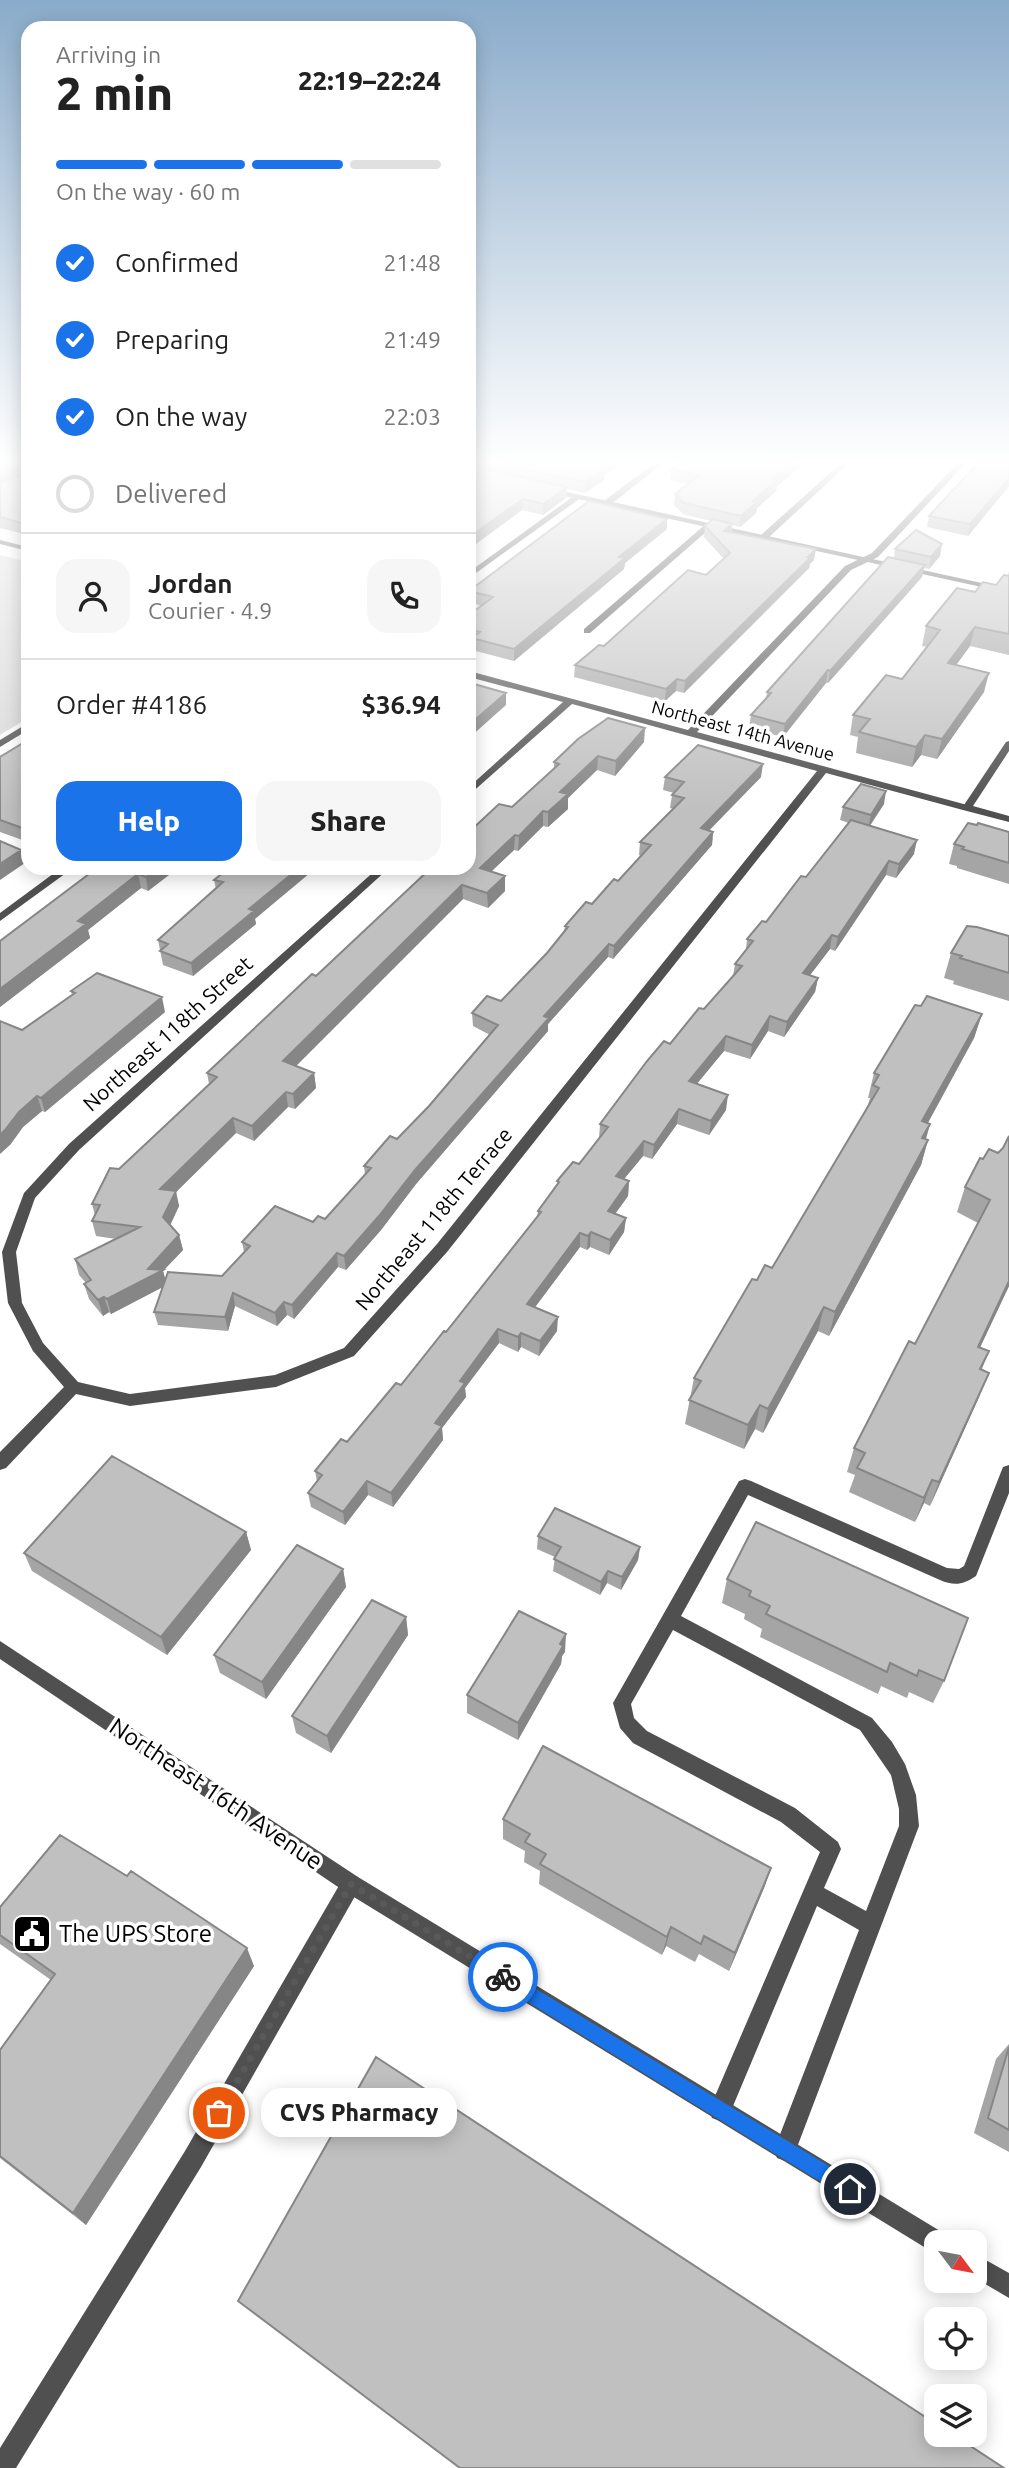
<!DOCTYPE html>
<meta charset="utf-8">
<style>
:root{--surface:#fff;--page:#f6f6f6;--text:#222;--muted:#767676;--line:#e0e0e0;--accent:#1a73e8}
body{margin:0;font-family:Ubuntu,sans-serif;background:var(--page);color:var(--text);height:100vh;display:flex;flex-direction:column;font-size:26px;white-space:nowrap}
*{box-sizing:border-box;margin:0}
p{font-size:23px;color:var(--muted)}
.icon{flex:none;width:38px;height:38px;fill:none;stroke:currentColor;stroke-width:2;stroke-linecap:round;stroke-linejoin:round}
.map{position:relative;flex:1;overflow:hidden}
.drawer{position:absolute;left:21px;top:21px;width:455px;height:854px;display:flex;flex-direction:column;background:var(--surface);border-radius:21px;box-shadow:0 4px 18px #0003}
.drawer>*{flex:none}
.needle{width:46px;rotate:122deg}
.buttons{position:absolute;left:924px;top:2230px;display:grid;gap:14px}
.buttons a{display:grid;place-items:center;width:63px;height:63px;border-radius:14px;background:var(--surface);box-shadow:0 4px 18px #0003;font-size:35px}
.pin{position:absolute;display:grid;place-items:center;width:60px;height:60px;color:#fff;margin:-30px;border:4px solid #fff;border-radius:50%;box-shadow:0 2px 7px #0007}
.courier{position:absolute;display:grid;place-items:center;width:70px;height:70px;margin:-35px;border:5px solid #1a73e8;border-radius:50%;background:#fff;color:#222;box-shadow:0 2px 9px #0007}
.bubble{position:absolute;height:49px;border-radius:21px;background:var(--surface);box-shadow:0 4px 18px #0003;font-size:23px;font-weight:800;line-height:49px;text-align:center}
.headline em{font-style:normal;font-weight:800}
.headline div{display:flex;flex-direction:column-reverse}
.headline{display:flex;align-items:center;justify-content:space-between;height:119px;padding:0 35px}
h1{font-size:46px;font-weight:800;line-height:52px}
.bar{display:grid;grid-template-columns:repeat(4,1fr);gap:10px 7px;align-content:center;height:84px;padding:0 35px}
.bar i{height:9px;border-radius:5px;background:var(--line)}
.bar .on{background:var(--accent)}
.bar p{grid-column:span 4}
.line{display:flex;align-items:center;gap:18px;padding:0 35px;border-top:2px solid var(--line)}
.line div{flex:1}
.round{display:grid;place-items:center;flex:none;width:74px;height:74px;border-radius:21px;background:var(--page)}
ol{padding:0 35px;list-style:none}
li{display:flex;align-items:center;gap:21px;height:77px}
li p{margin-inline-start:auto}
li .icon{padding:7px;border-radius:50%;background:var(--accent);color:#fff;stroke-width:4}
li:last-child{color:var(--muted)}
li i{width:38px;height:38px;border:4px solid var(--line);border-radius:50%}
.primary-button{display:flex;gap:14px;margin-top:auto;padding:14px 35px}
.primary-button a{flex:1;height:80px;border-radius:21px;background:var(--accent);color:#fff;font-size:28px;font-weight:800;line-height:80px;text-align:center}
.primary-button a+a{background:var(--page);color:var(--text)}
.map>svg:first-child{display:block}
</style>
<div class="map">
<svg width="1009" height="2468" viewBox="0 0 1009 2468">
<rect width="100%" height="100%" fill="#fff"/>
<path fill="#d7d7d7" d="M0,555L28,562V718L0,735Z"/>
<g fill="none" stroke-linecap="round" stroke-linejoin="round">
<path fill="#505050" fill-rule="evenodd" d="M653,464H662L610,505H604V501Z
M840,464H848L767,539H761V535Z
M957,464H965L878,557L851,570L697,732L971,806V810H963L826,773L447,1252L354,1356L276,1387L130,1406L76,1394L6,1468L0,1470V1452L64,1387L33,1351L8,1303L2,1252L24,1193L69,1144L378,868H389L79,1150L35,1198L16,1252L22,1303L43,1343L78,1382L130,1394L275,1375L344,1348L437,1244L817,771L572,704L469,795V787L563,702L469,677V671L688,730L845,566L872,553Z
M575,495L582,497L469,578V572Z
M707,523L714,525L590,633H584V629Z
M0,540L28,547V551L0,544Z
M28,723V730L0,747V740Z
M61,868H73L0,921V913Z
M1009,1465V1493L976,1576C963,1585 954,1586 940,1580L748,1495L681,1616L872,1718L892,1742L905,1764L916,1795L919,1826L796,2150L793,2158L785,2161L777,2158L774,2150L859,1930L817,1906L728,2118L720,2121L712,2118L709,2110L820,1852L781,1822L633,1743L620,1728L613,1703L739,1481L745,1479L751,1481L947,1568L959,1569L964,1566L1001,1472L1003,1467ZM673,1630L860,1730L891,1775L899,1809V1826L866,1911L824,1888L841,1849L838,1842L795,1808L647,1731L634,1718L631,1704Z
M351,1874L358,1877L361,1884L358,1891L201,2167L16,2468H0V2448L185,2151L344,1877Z"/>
<path fill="#505050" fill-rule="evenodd" d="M549,488L1009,589V593L546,492L545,490Z
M1009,741V751L973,806L1009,816V822L963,810L962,808L1006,742Z
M0,1641L358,1877L945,2234L948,2242H936V2253L929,2250L344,1891L0,1659Z
M975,2254L1009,2273V2298L975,2278Z"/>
</g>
<path fill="#a5a5a5" d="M0,464H28V535L0,528Z
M469,464H621L604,475V480L585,493L567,489L566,498L543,515L522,510L469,549Z
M1009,464V486L968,536L927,527L929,516Z
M671,469L777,486L776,491L757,508L756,513L740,527L732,525V532L814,560L810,564L809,568L684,693L676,691L665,701L574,677L575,665L706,575L724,559L704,537L705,526L711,521L683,514L674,505L675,494L687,484L670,480Z
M667,529L625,563L624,569L514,661L472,650V642L469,641V615L482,606L469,602V591Z
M895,549L940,556L929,569L924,568L922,577L828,683H826L783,737L749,728L751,715L766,699L767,692L894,558Z
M1009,571V655L970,646L956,665L984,692L937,759L921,755L912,767L856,753L858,737L850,735L853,715L902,679L927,647L922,646L926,626L975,592L996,585L1008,575Z
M28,740V842L0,832V757Z
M644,742L615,776L597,770L568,798V809L548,827L543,826L518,851L514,850L492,871L505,891L488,908L463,899L296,1066L314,1073L316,1088L295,1109L288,1107L254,1141L236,1133L176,1192L179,1206L170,1225L179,1235L183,1250L163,1271L165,1279L222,1276L244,1252L242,1242L325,1219L365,1175L364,1166L397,1139L429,1106L490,1035L473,1026L472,1013L501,1001L547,953L564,932L565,926L618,881L641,856L639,855L640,842L674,809L670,808L672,795L674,793L663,790L665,777H761L709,830L713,832L712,845L613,959L608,957L548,1024V1031L416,1184L381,1230L346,1270L338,1267L294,1319L287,1315L277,1326L235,1306L228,1331L158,1325L154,1312L162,1287L111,1314L109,1312L103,1316L89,1299L84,1284L86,1283L79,1275L75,1259L116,1239L96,1236L92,1221L95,1215L92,1204L209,1084L207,1073L316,976L512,807L554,769V762Z
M884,804L870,826L914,854L896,878L886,875L835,951L830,949L810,975L818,978L815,992L784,1037L768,1031L750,1059L724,1051L696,1084L726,1110L709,1135L677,1124L652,1159L643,1156L624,1179L629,1181L628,1196L615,1214L626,1218L624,1232L609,1255L590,1247L587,1250L580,1247L535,1307L557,1331L539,1356L521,1347L518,1352L499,1343L465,1388L466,1397L442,1428L443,1440L393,1507L368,1495L345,1525L311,1507L308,1493L317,1482L315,1471L347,1442L401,1385L446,1332L537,1217L538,1211L557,1185V1181L579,1164L599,1138L600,1124L670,1044L704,1009L733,976L735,964L746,950L747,939L766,922L806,877L849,823L840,820L843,807Z
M1009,832V884L957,868V866L949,864L954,844Z
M97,868H178L148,891L141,888L88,930L90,938L0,1007V941Z
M229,868L255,919L256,924L193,976L163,965L158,940L216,889L214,880Z
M1009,936V1001L953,984L954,981L944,978L951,953Z
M71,991L165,1012L45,1112L42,1111L23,1127L10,1145L22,1030L72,995Z
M982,1014L974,1038L928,1123L930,1124L926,1139L928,1140L921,1165L829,1336L818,1331L763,1433L755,1429L744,1449L685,1424L694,1378L757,1280L772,1268L867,1108L870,1098H868L874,1073Z
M980,1158L1009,1286L980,1347L989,1351L982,1369L979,1397L930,1506L924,1503L915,1522L849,1492L855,1475L847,1472L854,1448L915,1344L978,1223L957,1212L965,1187Z
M246,1532L251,1550L167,1655L32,1571L24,1553Z
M538,1536L640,1547L638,1560L621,1590L607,1583L600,1595L553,1571L555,1557L537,1549Z
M343,1569L346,1587L266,1699L220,1673L214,1655Z
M727,1579L944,1681L933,1703L909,1692L907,1698L881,1686L878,1694L760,1637L762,1629L744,1619L745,1614L722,1603Z
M406,1617L408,1635L331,1753L296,1733L292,1716Z
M565,1652L562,1656L561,1664L518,1740L467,1713V1695Z
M503,1819L771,1868L764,1888L729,1971L699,1954L695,1962L666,1946L662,1955L539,1884L540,1871L524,1862L525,1851L503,1839Z
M0,1907L254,1966L86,2225L0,2158V2050L51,1980L0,1944Z
M1009,2044V2152L974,2133L996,2059Z
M238,2301L1004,2468H459Z"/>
<path fill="#868686" d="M26,464L28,475L0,486V474Z
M605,464H621L604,475V480L585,493L586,482L599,468Z
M792,464H804L777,486L776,491L757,508L756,513L740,527L741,516L753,501L772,479Z
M1009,478V486L968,536L970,524Z
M567,487L566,498L543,515V504Z
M523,499L522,510L469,549V537Z
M667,519V529L625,563L624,569L514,661V649L619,557Z
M732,524L731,534L724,531Z
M942,544L940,556L929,569L931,557Z
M816,549L814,560L810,564L809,568L684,693L685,681Z
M925,565L922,577L828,683L830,671Z
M975,627L970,646L943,683L948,663Z
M828,670L826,683L783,737L785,724Z
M989,673L984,692L937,759L942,739Z
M677,679L676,691L665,701L666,689Z
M506,693V705L469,738V725Z
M645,728L644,742L615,776L616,761Z
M925,735L921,755L912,767L916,747Z
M598,756L597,770L568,798V809L548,827V812L560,792Z
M763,764L761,777L699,841L701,828Z
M886,791L884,804L868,828L871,815Z
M543,811V826L518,851L519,836Z
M713,832L712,845L613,959L614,946Z
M515,835L514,850L480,882V868Z
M917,840L914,854L896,878L899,864Z
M21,850L25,863L0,880V864Z
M889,861L886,875L835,951L838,937Z
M157,868H178L148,891L146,877Z
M299,868H316L255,919L256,924L193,976L191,963L249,909Z
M138,874L141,888L88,930L90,938L0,1007V989L78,921Z
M505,876V891L488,908L487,893Z
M462,885L463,899L286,1076L283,1061Z
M832,935L830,949L801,987L803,973Z
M609,944L608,957L548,1024V1031L416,1184L381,1230L346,1270L344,1256L544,1016Z
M818,978L815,992L784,1037L787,1022Z
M162,997L165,1012L45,1112L41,1098Z
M982,1014L974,1038L915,1146L922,1121Z
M770,1016L768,1031L750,1059L752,1045Z
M726,1036L724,1051L687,1096L689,1081Z
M314,1073L316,1088L295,1109L293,1094Z
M286,1092L288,1107L254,1141L252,1126Z
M728,1095L726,1110L709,1135L711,1121Z
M37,1096L42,1111L23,1127L10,1145L0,1154V1135L19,1112Z
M679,1109L677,1124L652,1159L654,1145Z
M233,1118L236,1133L176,1192L179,1206L167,1232L163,1217L160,1189Z
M930,1124L923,1148L922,1138Z
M928,1140L921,1165L829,1336L835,1312Z
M644,1141L643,1156L615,1190L616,1176Z
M629,1181L628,1196L607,1225L608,1211Z
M626,1218L624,1232L609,1255L610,1240Z
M591,1232L590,1247L587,1250L588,1236Z
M580,1233V1247L527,1318V1304Z
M179,1235L183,1250L163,1271L167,1285L111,1314L107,1299L148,1269Z
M337,1253L338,1267L294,1319L292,1305Z
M1009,1281V1286L969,1371L978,1347Z
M233,1293L235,1306L228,1331L225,1317Z
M104,1297L109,1312L103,1316L98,1300Z
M284,1302L287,1315L277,1326L275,1313Z
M824,1307L818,1331L763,1433L768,1409Z
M558,1317L557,1331L539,1356L540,1341Z
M498,1329L499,1343L465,1388L466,1397L442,1428L443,1440L393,1507L391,1493L460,1381Z
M521,1333V1347L518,1352V1337Z
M989,1373L979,1397L930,1506L939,1482Z
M760,1405L755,1429L744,1449L748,1425Z
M932,1480L924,1503L915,1522L924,1498Z
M367,1481L368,1495L345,1525L343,1512Z
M246,1532L251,1550L167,1655L161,1637Z
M640,1547L638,1560L621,1590L622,1577Z
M343,1569L346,1587L266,1699L262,1682Z
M608,1571L607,1583L600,1595L601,1582Z
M406,1617L408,1635L331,1753L327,1736Z
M566,1634L565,1652L562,1656L561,1664L518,1740V1723Z
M771,1868L764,1888L729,1971L735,1953Z
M671,1927L666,1946L662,1955L667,1937Z
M247,1948L254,1966L86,2225L73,2213Z"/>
<path fill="#c0c0c0" stroke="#868686" stroke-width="2" d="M0,464H25L0,474Z
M26,464H28V525L0,517V483L27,473Z
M500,464H605L599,468L604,469L586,482Z
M678,464H792L772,479L777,480L753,501L757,502L741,516L684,503L675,494L699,475L671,469Z
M977,464H1009V478L970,524L929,516Z
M469,466L567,487L543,504L523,499L469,537Z
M589,501L667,519L619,557L625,558L514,649L472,638L480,632L469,629V615L493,597L469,591Z
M713,519L732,524L724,531L816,549L808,557H811L685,681L677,679L666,689L575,665L599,645L604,646L688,570L706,575L730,553L705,526Z
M916,530L942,544L931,557L895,549Z
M888,557L925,565L830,671L828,670L785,724L751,715L771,693L767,692Z
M1004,575L1009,576V634L975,627L948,663L989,673L942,739L925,735L916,747L859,732L870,719L853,715L886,675L902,679L940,630L926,626L957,588L975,592L983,582L996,585Z
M474,684L506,693L469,725V688Z
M608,718L645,728L616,761L598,756L560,792L568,794L548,812L543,811L519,836L515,835L480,868L505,876L487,893L462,885L283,1061L314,1073L293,1094L286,1092L252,1126L233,1118L160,1189L176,1191L163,1217L179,1235L148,1269L163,1270L107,1299L104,1297L98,1300L84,1284L91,1280L75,1259L140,1227L92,1221L100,1205L92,1204L110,1168L119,1169L217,1077L207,1073L312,974L316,976L431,868H469V832L499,804L512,807L559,764L554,762L578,739Z
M28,740V830L0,820V757Z
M698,745L763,764L701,828L713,832L614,946L609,944L544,1016L549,1018L415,1170L379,1216L344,1256L337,1253L292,1305L284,1302L275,1313L233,1293L225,1317L154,1312L168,1272L222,1276L250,1246L242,1242L275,1206L313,1222L318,1216L325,1219L371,1168L364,1166L390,1136L397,1139L429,1106L498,1025L472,1013L487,996L501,1001L547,953L568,927L565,926L586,902L592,904L614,879L618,881L651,845L640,842L684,798L672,795L684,782L665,777Z
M861,784L886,791L871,815L843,807Z
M851,820L917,840L899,864L889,861L838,937L832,935L803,973L818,978L787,1022L770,1016L752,1045L726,1036L689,1081L728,1095L711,1121L679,1109L654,1145L644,1141L616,1176L629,1181L608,1211L626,1218L610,1240L591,1232L588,1236L580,1233L527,1304L558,1317L540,1341L521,1333L518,1337L498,1329L460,1381L465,1383L435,1423L442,1426L391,1493L367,1481L343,1512L308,1493L322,1475L315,1471L341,1439L347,1442L396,1383L401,1385L444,1331L446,1332L541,1212L538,1211L559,1182L557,1181L573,1162L579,1164L608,1127L600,1124L647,1061L664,1041L670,1044L699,1008L704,1009L742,966L735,964L753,941L747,939L762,921L766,922L801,876L806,877Z
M968,823L977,825L978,823L1009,832V863L962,849L964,847L954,844Z
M0,841L21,850L0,864Z
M97,868H157L146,877L138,874L78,921L86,924L0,989V941Z
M229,868H299L249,909L254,911L191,963L160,951L168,944L158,940L223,882L214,880Z
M967,926L977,927L1009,936V973L960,958L962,956L951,953Z
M97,973L162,997L41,1098L37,1096L19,1112L5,1130L0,1135V1021L22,1030L75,993L71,991Z
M927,996L982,1014L922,1121L930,1124L922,1138L928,1140L835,1312L824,1307L768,1409L760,1405L748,1425L689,1400L701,1381L694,1378L752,1279L757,1280L765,1265L772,1268L879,1088L873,1085L879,1075L874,1073L915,1005L921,1006Z
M1009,1136V1281L978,1347L989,1351L980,1369L989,1373L939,1482L932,1480L924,1498L857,1468L865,1453L854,1448L909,1341L915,1344L990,1200L965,1187L980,1158L983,1159L989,1149L998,1153L1003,1148Z
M112,1456L246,1532L161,1637L24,1553Z
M555,1508L640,1547L622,1577L608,1571L601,1582L554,1559L561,1547L538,1536Z
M756,1522L968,1618L944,1681L919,1670L917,1676L890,1663L887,1672L766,1614L770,1606L749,1596L751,1591L727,1579Z
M297,1545L343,1569L262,1682L214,1655Z
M372,1600L406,1617L327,1736L292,1716Z
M519,1611L566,1634L560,1644L563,1646L518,1723L467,1695Z
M543,1746L771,1868L735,1953L704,1936L701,1944L671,1927L667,1937L540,1864L546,1854L525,1842L530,1834L503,1819Z
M60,1835L127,1876L131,1871L247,1948L73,2213L0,2156V2050L55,1974L0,1935V1907Z
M1009,2047V2130L988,2118Z
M376,2057L936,2424V2434H952L1004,2468H460L238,2301Z"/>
<linearGradient id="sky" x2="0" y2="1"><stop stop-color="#8aabca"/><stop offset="0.57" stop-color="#fff"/><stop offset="1" stop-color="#fff" stop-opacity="0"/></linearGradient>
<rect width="1009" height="810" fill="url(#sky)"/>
<path fill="#1a73e8" d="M503,1969L857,2183L859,2189L857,2196L850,2198L844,2196L497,1983L495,1977L497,1971Z"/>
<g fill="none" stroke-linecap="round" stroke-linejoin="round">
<path stroke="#595959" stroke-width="7" stroke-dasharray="0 12.6" d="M219,2113L351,1884L503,1977"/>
</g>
<defs>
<symbol id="civic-square" viewBox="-11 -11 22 22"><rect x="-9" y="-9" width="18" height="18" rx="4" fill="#000" stroke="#fff"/><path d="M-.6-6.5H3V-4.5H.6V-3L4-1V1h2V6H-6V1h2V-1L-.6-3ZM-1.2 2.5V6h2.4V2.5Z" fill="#fff"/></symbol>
</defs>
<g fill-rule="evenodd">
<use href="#civic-square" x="10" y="1912" width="44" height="44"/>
</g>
<g text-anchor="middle" stroke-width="7" stroke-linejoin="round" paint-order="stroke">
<g font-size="18" fill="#000" stroke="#fff">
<text transform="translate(743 731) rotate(15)" y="6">Northeast 14th Avenue</text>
</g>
<g font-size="21" fill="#000" stroke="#fff">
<text transform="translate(168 1034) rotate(-42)" y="7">Northeast 118th Street</text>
<text transform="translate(434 1219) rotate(-50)" y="7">Northeast 118th Terrace</text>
</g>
<g font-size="24" fill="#000" stroke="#fff">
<text transform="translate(216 1794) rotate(34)" y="8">Northeast 16th Avenue</text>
</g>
<g font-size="24" fill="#000" stroke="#fff" text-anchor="start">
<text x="59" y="1942">The UPS Store</text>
</g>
</g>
</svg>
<div class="buttons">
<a><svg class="needle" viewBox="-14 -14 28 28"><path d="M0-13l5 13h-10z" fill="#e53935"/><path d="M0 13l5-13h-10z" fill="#767676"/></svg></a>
<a><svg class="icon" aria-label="locate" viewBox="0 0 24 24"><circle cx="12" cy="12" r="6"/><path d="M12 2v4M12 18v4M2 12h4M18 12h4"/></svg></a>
<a><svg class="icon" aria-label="layers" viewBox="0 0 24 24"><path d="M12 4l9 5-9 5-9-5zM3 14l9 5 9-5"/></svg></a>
</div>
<div class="pin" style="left:219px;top:2113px;background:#ea580c"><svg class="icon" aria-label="bag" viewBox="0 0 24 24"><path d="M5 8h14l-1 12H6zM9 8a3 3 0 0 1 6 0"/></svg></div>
<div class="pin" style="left:850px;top:2189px;background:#1f2937"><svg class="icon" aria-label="home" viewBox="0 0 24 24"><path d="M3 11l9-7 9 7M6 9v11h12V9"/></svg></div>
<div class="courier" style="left:503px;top:1977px"><svg class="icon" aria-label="bike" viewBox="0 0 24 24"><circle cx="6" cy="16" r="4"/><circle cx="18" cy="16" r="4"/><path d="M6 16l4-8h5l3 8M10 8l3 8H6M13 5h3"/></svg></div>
<div class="bubble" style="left:261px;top:2088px;width:196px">CVS Pharmacy</div>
<section class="drawer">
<div class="headline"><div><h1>2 min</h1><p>Arriving in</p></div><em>22:19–22:24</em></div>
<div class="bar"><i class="on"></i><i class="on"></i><i class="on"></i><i></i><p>On the way · 60 m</p></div>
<ol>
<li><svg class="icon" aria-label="check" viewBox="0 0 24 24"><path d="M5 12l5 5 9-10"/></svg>Confirmed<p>21:48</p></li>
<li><svg class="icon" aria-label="check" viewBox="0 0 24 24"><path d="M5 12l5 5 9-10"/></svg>Preparing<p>21:49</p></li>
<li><svg class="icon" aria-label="check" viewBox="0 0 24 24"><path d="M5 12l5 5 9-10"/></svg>On the way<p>22:03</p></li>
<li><i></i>Delivered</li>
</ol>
<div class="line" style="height:126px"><a class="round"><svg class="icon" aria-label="person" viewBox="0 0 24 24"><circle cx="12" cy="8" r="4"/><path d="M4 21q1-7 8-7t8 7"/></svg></a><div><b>Jordan</b><p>Courier · 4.9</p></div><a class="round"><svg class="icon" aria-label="phone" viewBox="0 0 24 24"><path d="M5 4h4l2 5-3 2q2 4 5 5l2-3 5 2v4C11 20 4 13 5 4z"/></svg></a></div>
<div class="line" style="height:91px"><div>Order #4186</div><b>$36.94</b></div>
<div class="primary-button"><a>Help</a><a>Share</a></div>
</section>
</div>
